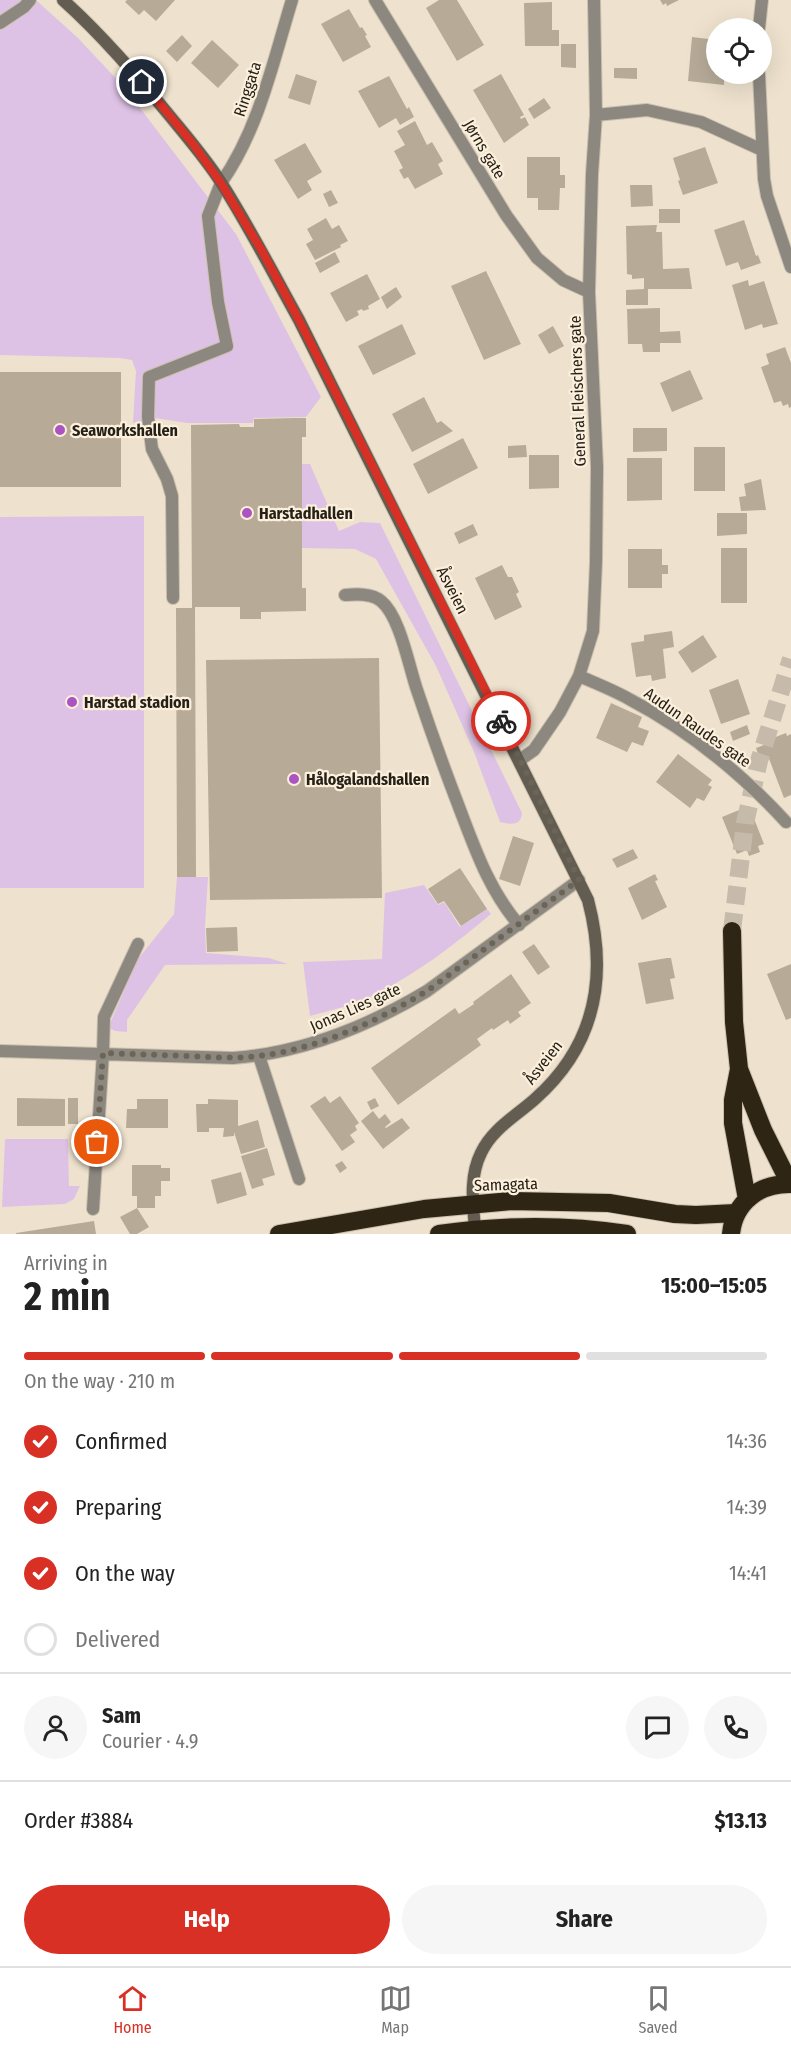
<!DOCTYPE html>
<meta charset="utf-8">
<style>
:root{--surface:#fff;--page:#f6f6f6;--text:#222;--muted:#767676;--line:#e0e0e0;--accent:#d93025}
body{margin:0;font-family:"Fira Sans Condensed",sans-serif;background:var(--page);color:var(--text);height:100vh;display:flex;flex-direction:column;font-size:22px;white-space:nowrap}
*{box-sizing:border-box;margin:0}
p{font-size:20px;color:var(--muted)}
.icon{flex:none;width:33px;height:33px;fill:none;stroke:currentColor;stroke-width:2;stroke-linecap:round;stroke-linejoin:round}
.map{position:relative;height:1234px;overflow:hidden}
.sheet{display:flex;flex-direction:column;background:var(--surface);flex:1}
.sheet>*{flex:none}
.controls{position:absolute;left:706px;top:18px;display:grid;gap:12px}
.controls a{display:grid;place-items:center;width:66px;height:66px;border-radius:50%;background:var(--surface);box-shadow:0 6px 24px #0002;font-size:30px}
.pin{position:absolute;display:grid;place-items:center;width:51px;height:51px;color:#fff;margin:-26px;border:3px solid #fff;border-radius:50%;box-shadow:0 2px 6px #0007}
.courier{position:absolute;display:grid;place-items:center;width:60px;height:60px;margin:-30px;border:4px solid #d93025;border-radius:50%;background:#fff;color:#222;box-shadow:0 2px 8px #0007}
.headline em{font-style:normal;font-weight:700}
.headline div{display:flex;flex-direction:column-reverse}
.headline{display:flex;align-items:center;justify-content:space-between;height:102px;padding:0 24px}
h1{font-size:39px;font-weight:700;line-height:45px}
.bar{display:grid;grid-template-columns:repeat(4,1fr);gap:9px 6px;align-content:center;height:72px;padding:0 24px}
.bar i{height:8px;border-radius:4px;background:var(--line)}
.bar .on{background:var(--accent)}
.bar p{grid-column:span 4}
.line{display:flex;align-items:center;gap:15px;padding:0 24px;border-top:2px solid var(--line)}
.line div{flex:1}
.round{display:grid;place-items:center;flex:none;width:63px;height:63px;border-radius:32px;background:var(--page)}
ol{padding:0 24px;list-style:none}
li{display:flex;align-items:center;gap:18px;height:66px}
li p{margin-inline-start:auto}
li .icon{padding:6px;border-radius:50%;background:var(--accent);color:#fff;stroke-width:4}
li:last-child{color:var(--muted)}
li i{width:33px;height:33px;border:3px solid var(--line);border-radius:50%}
.cta{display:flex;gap:12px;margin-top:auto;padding:12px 24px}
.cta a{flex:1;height:69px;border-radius:36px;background:var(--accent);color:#fff;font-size:24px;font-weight:700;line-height:69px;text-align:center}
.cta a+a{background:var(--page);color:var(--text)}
.menu{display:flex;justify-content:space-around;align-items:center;height:84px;border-top:2px solid var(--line);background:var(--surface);font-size:16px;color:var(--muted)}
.menu a{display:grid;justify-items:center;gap:3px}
.menu .on{color:var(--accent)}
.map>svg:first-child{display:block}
</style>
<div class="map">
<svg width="791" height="1234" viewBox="0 0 791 1234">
<rect width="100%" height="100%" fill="#eee2ce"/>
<path fill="#dec2e5" d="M0,0H36L78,38L124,87L236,234L321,397L306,417L254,418L253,423H187L155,418L133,423L136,371L132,360L119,358L0,355Z
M301,464H310L339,531L360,522L380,523L522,813C521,827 510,824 500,822L474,752L436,666L376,559L355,549L301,548Z
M144,516V888H0V517Z
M177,877H208L205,927L206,953L269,958L288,964L165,965L127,1020V1032L115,1031L109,1028L111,1021L138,959L174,914Z
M424,885L438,905L444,902L460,927L487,909L491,914C455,944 418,973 376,994C355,1005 332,1010 310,1016L303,962L382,959L385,893Z
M5,1139H68L69,1186H80L74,1199L65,1204L2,1207Z"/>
<path fill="#b7ab98" d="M127,0H175L156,21L144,10L139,15L125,2Z
M439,0H457L484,45L457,61L426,8Z
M660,0H679L667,6L666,3L663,5Z
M552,2V30H559V46H525L524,3Z
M349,9L360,28L362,27L367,35L365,36L371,47L343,62L321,24Z
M182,35L192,46L177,62L166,51Z
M692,37L717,40V74H728V80H724V85L688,81Z
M212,40L239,65L218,88L191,63Z
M561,44H576V68L561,67Z
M614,68H637V79L614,78Z
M296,74L317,81L310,105L288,98Z
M501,74L524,115L520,117L521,119L525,117L529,125L504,143L473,90Z
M389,76L407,109L409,107L414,117L400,125L396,118L379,128L358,91Z
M544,98L551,108L534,119L528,109Z
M415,121L427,145L432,142L443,161L438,164L443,174L415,189L408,177L404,179L399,170L403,168L394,151L405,145L397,131Z
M305,143L322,172L307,181L312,190L298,199L274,160Z
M705,147L718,183L683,195L678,181L680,180L673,158Z
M527,157H560V175H565V188H560L559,210H538V198H527Z
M630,185H652L653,206L631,207Z
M331,190L338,203L329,207L323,194Z
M659,209H680V223H659Z
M326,218L332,229L339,225L348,241L340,245L341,247L315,260L306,244L313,240L307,229Z
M744,220L756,256L758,255L761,263L741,270L738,262L726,266L714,230Z
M657,225L656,232H662L663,269L689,268L692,289H648V305H626V290L644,289V278L632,279V275L627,274L626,226Z
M335,252L340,262L320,273L315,263Z
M486,271L521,344L484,360L451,286Z
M367,274L380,299L368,306L369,309L363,311L362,309L357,311L359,315L346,322L330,293Z
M748,280L749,286L764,281L778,324L763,328L762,324L745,330L732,285Z
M396,287L402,297L387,309L381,297Z
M660,308V332L680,331L681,343H660V352H643L642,344H628L627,309Z
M402,324L416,354L373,375L358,346Z
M553,326L564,346L549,354L538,335Z
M785,347L791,363V407L789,408L788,404L783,406L781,401L774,403L761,367L769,364L766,354Z
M690,370L703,399L672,412L660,383Z
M0,372H121V487H0Z
M424,397L437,423L441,421L453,431L412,452L392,414Z
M295,418H306V437H302V588H306V611L261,612V619H240V607H195L196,877H177L176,608H192L191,425L239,424L240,427H254V419Z
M633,428H667V451L633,452Z
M463,438L478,468L428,494L413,464Z
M526,445L527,457L508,458V446Z
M694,447H725V491H694Z
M529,455H559V488L529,489Z
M627,458H662V500L627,501Z
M761,479L766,510L741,511L739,497L746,496L744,484Z
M717,513H747V534L717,536Z
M473,524L478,535L459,544L454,533Z
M721,548H747V603H721Z
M628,549H662V565H668V574H662V588H628Z
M502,565L508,577H512L519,592L516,594L522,607L495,620L475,578Z
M672,631L674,647L663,649L666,678L652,681L651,675L636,677L631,643L644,641V635Z
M703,635L717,657L692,673L678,652Z
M379,658L382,898L210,900L206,660Z
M738,679L750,714L721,724L709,690Z
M611,703L642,717L638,727L649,731L643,746L632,742L627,752L596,738Z
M747,725L750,734L733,741L730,732Z
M786,733L787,736L791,734V795L784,798L768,756L760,760L756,748L764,745L765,741Z
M678,754L712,780L708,785L712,787L704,801L697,798L690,808L656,782Z
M749,806L764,844L758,846L760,852L749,856L747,850L737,854L722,817Z
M513,836L534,843L520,886L499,879Z
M633,849L638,858L617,868L612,859Z
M460,868L487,909L461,926L444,901L438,904L428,889Z
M655,874L658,880L655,881L667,907L642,920L628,888Z
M237,927L238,951L207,952L206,928Z
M534,944L550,967L538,975L522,952Z
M667,958H671L675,978L670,979L674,999L646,1004L638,963Z
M791,964V1018L786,1020L767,974Z
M511,974L531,1003L518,1012L521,1016L510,1024L508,1020L493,1030L492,1028L477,1039L481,1045L398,1105L371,1068L455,1008L459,1014L474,1004L473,1002Z
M325,1096L330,1103L340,1096L359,1123L355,1126L357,1130L350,1135L355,1142L342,1151L310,1106Z
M17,1098L65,1099V1126H17Z
M68,1098H78V1124H68Z
M375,1098L379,1106L371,1110L367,1102Z
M137,1099H168V1128H126L127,1109H137Z
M208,1099L238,1100V1126L258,1120L265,1147L241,1154L234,1132V1136L223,1137L224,1128H209V1132H197L196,1104H208Z
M373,1111L379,1119L385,1114L391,1122L385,1127L386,1128L402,1118L410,1128L383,1149L361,1121Z
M267,1148L275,1175L262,1179L264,1185L252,1189L241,1156Z
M342,1161L347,1168L340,1173L335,1165Z
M132,1165H161V1168H170V1181H161V1196H155V1208H137L149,1227L137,1234H130L120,1217L137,1208V1196H132Z
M241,1172L247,1195L217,1204L211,1180Z
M94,1221L96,1234H16V1233Z"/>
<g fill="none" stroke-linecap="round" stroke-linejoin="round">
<path stroke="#c6bbaa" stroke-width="18" stroke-dasharray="18 9" stroke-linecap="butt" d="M732,931L745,823L759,761L791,659"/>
<defs>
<path id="lane" d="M0,23L24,7L30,0
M345,595C356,594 372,593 381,601C400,616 409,667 417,690C430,729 444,768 459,807C475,849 489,890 519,925
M173,598L172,496L167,479L152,449L148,417L149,377L227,346L218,302L208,216L221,183
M103,1053L104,1017L138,944"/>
<path id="street" d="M375,0L506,215L537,258L563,280L589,292
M759,28L762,0
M759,74L764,179L767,196L791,267
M596,115L647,110L701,122L762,150
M221,183C259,129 273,62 292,0
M579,676C595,683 613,690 629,699C688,730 741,773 786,822
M520,760L534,750L560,712L579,676L593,631L596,562L597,467L589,292L592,174L596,115L594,0
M0,1051L233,1058C303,1053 367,1027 427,991L579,880
M259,1056L299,1179
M93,1209L103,1053"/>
<path id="secondary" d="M63,0C102,35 136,75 169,115C187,137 207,160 222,184C250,228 274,275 299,320L588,900C608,976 596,1045 535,1099C516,1116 492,1129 481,1153C469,1177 473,1204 475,1229"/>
<path id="highway" d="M732,931L734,1022L739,1069L733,1100V1123L747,1199
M739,1069L763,1130L790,1184
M279,1234L424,1209L511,1201L609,1203L675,1214L696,1215L736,1213
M439,1234C502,1225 564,1224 627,1234
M731,1234C734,1202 760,1183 791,1184"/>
</defs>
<use href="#lane" stroke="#cabfad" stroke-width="14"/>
<use href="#street" stroke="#cabfad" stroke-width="14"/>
<use href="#secondary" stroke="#cabfad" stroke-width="14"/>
<use href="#highway" stroke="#cabfad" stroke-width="20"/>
<use href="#lane" stroke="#8c877f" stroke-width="12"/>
<use href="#street" stroke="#8c877f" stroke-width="12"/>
<use href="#secondary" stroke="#635c50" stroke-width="12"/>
<use href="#highway" stroke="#2e2515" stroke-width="18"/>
</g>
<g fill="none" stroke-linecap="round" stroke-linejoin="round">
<path stroke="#6b6558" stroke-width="6" stroke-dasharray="0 10.8" d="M97,1142L103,1053C132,1054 160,1055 189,1056C212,1057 235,1059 258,1056C318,1049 376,1022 427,991L579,880L501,721"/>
<path stroke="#d93025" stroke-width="8" d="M142,82L193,144L221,183L262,251L299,320L501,721"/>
</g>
<g fill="#ab54c1" stroke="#fcefdb" stroke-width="2">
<circle cx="60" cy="430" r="6"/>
<circle cx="247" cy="513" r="6"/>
<circle cx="72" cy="702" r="6"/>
<circle cx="294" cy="779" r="6"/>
</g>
<g text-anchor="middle" stroke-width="4.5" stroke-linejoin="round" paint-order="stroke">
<g font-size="16" fill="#252119" stroke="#fcefdb">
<text transform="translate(247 89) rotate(-72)" y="6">Ringgata</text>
<text transform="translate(485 149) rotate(59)" y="6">Jørns gate</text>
<text transform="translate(577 391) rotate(-92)" y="6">General Fleischers gate</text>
<text transform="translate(453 590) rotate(63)" y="6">Åsveien</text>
<text transform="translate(698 727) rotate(35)" y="6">Audun Raudes gate</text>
<text transform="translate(355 1007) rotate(-24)" y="6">Jonas Lies gate</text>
<text transform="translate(543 1062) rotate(-52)" y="6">Åsveien</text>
<text transform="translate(506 1184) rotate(-2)" y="6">Samagata</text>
</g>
<g font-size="16" font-weight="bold" fill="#252119" stroke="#fcefdb" text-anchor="start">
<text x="72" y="436">Seaworkshallen</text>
<text x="259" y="519">Harstadhallen</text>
<text x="84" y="708">Harstad stadion</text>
<text x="306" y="785">Hålogalandshallen</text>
</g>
</g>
</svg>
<div class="controls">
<a><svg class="icon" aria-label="locate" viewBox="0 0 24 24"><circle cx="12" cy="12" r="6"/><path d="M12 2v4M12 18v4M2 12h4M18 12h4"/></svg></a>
</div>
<div class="pin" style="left:97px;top:1142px;background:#ea580c"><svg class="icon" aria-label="bag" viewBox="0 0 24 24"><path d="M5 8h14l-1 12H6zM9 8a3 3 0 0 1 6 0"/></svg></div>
<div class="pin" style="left:142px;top:82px;background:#1f2937"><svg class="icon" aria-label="home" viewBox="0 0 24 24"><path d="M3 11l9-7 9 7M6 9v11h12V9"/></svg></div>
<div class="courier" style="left:501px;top:721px"><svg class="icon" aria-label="bike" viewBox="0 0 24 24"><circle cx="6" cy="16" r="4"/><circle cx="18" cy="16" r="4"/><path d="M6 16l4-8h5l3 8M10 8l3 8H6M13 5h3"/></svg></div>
</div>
<section class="sheet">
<div class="headline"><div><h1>2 min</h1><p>Arriving in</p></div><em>15:00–15:05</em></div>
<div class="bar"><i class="on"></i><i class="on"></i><i class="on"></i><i></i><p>On the way · 210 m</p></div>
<ol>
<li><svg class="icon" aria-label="check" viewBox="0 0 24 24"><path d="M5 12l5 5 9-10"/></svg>Confirmed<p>14:36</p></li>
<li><svg class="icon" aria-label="check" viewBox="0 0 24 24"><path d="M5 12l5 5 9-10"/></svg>Preparing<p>14:39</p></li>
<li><svg class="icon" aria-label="check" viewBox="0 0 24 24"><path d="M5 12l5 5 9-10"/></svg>On the way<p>14:41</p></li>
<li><i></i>Delivered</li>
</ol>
<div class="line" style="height:108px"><a class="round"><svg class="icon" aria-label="person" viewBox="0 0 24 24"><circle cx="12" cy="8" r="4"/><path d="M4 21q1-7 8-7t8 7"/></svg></a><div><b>Sam</b><p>Courier · 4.9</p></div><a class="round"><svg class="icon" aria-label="chat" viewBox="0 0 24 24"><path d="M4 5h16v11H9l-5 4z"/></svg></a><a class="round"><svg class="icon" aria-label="phone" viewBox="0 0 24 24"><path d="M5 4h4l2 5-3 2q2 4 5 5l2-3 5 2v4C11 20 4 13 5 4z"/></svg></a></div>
<div class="line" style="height:78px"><div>Order #3884</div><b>$13.13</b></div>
<div class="cta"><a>Help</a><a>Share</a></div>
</section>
<nav class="menu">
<a class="on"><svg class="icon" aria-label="home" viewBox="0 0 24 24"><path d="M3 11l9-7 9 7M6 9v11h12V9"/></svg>Home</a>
<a><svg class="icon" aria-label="map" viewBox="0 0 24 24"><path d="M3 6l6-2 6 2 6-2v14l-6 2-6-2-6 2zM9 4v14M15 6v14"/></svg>Map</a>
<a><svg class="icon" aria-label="saved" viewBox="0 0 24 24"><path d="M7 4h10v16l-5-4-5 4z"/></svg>Saved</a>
</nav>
